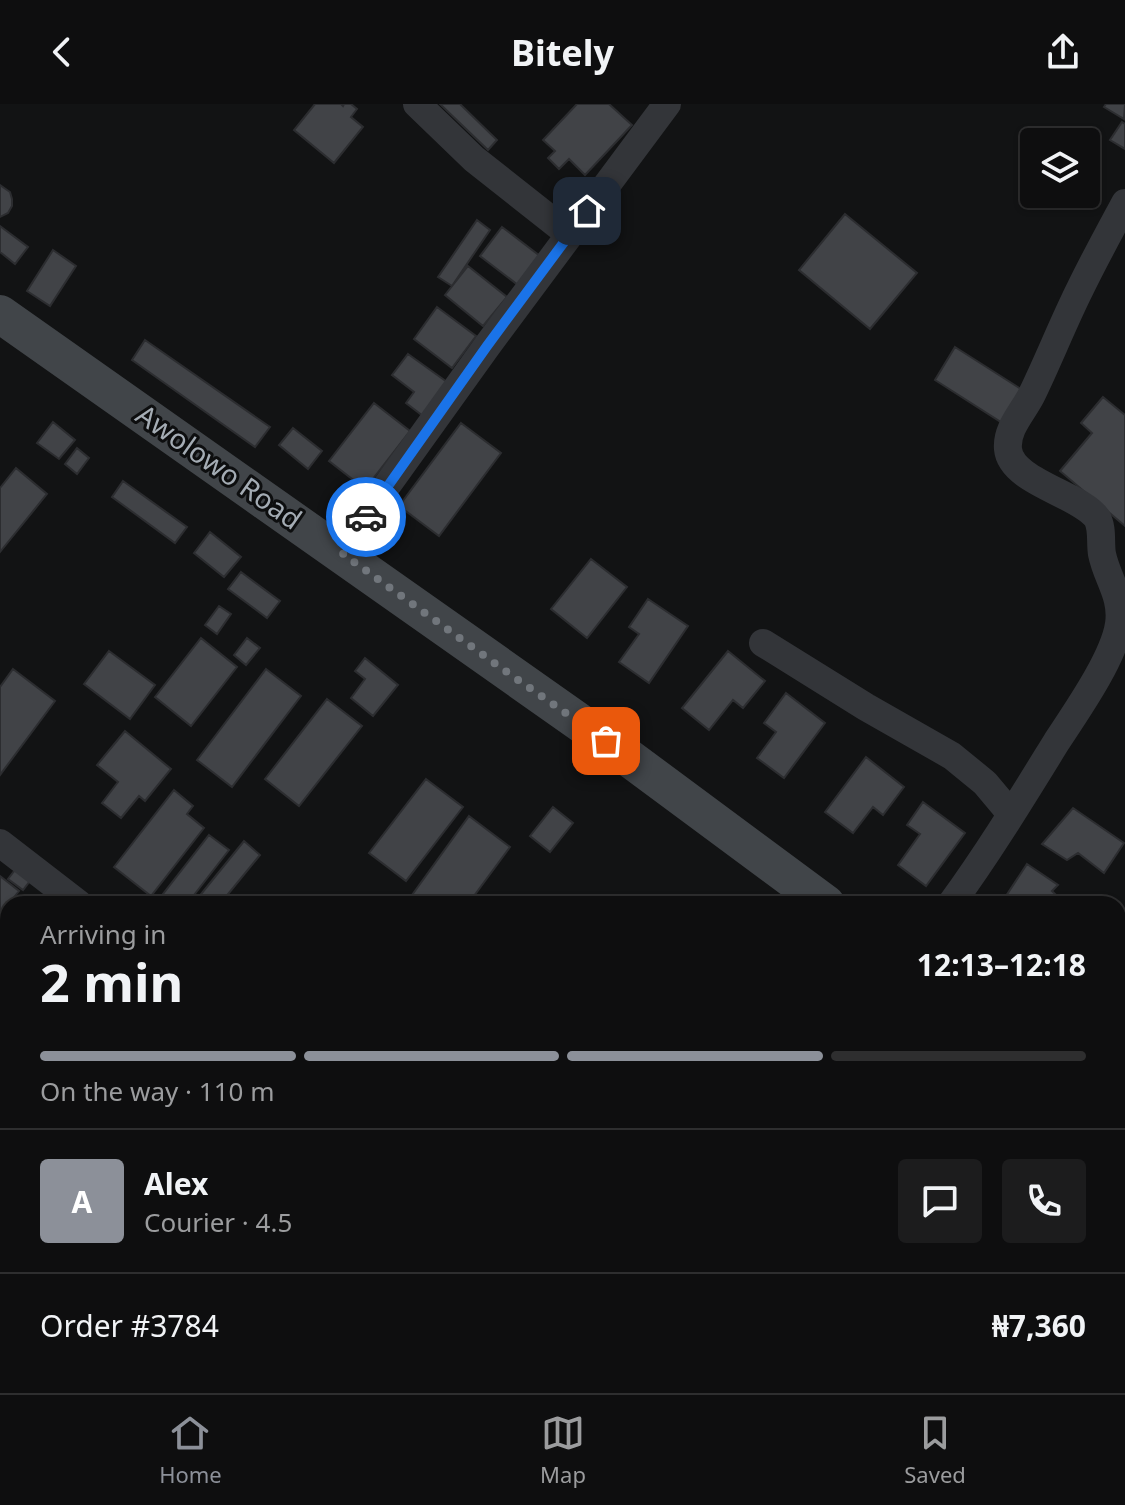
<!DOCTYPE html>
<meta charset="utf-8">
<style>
:root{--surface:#0e0e0f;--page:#1c1c1d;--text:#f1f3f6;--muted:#9b9c9e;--line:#2e2e2f;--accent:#8c9099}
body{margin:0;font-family:"Noto Sans",sans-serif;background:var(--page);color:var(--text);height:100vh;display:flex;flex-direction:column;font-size:30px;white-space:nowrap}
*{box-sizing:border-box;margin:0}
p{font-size:26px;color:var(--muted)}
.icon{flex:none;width:44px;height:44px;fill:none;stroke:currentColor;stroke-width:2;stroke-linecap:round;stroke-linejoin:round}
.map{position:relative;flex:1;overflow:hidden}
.drawer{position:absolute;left:0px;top:792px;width:1126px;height:498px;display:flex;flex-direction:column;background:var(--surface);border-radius:24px 24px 0 0;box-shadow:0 2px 6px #0004,0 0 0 2px var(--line)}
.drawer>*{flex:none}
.tools{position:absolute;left:1020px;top:24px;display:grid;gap:16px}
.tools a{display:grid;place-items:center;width:80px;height:80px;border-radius:8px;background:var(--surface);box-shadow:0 2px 6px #0004,0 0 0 2px var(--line);font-size:40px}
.pin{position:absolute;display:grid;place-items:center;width:68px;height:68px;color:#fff;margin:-34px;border-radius:16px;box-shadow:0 4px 12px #0006}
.courier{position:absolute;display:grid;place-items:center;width:80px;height:80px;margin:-40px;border:6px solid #1a73e8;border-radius:50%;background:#fff;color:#222;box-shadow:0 2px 10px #0007}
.overview em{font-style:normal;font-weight:700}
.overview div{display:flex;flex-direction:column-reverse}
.overview{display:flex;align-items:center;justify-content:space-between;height:136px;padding:0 40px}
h1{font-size:52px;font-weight:700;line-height:60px}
.bar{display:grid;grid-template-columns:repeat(4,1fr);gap:12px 8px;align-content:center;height:96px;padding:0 40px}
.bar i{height:10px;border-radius:6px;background:var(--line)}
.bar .on{background:var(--accent)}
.bar p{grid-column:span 4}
.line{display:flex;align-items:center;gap:20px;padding:0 40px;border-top:2px solid var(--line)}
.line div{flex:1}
.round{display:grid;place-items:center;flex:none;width:84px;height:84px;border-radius:8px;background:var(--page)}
header{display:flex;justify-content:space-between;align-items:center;height:104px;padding:0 40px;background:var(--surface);font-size:36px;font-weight:700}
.tab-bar{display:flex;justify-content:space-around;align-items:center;height:112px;border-top:2px solid var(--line);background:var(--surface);font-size:22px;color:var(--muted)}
.tab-bar a{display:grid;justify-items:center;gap:4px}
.tab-bar .on{color:var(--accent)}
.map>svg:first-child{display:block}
</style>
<header><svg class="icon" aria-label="back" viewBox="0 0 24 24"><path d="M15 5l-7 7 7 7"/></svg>Bitely<svg class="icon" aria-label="share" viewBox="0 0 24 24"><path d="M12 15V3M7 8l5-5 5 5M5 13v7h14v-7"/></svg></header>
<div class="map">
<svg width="1125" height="1289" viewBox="0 0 1125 1289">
<rect width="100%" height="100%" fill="#121314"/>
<path fill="#414347" stroke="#2c2d30" stroke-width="2" d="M315,0H341L343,2L344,0H351L357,5L351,13L363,23L334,59L294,26Z
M440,0H460L497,36L488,46Z
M577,0H609L632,21L585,71L569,55L559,65L548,54L555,47L543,36Z
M1106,0H1125L1124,15L1104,3Z
M1122,18L1125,20V45L1110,36Z
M0,81L10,88L12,95V102L8,109L0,113Z
M845,110L917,169L870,225L799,166Z
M477,116L490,126L452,182L438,173Z
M0,122L28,143L15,160L0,148Z
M502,123L540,152L518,181L480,152Z
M53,146L76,162L50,202L27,187Z
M468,162L507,193L483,222L445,191Z
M437,203L476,232L452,264L414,235Z
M145,236L270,323L255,343L132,256Z
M955,243L1024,287L1004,320L935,276Z
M408,250L447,278L423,312L406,299L414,288L392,271Z
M1103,293L1125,311V422L1060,367L1092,329L1081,319Z
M374,299L410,327L365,385L329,357Z
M53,318L75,336L59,355L37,339Z
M461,319L501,349L439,432L399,402Z
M293,324L322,347L308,365L279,341Z
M77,344L89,354L77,370L65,360Z
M16,364L47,390L0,448V384Z
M123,377L187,423L175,439L112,393Z
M210,428L241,453L224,473L194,449Z
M591,455L627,483L587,534L551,505Z
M241,468L280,497L267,514L228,485Z
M648,495L688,522L649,579L619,558L639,530L629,523Z
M219,502L231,510L217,530L205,521Z
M201,534L237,563L191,622L155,593Z
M247,534L260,544L246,561L234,551Z
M109,547L155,581L130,615L84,580Z
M728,547L765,577L743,604L733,596L709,626L682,604Z
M365,554L398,581L373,612L351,594L365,575L355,567Z
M13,565L55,597L0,671V583Z
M266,565L301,592L232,683L197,656Z
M786,589L825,619L784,674L757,654L776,628L764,619Z
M327,595L362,622L299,702L265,675Z
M125,627L171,665L145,697L139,692L121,714L102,699L118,678L97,661Z
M866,653L904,683L883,711L873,703L853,729L825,708Z
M426,675L463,703L406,777L369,749Z
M174,686L193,702L187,710L204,724L151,792L114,763Z
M923,698L965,729L926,782L898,761L920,730L907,721Z
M553,703L573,719L550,748L530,732Z
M1073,704L1124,739L1104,769L1078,749L1067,756L1042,740Z
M469,712L510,743L468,800H410L407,798Z
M209,731L229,746L187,800H158L156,799Z
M244,737L260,751L220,800H193Z
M1027,760L1058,781L1052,787L1065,800H1012L1004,795Z
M18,762L33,773L23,786L8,775Z
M0,772L19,787L0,811Z
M8,855V882L0,879V874Z
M0,887L8,899V934L0,923Z
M0,930L8,938L0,947Z
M1124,967L1125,968V993L1118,987V976Z
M0,969L8,976V1015L0,1024Z
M0,1057L8,1064V1093L0,1102Z
M1120,1141L1125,1145V1183L1118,1192V1144Z
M0,1219L8,1225L0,1235Z
M8,1280V1282H57L51,1289H1Z
M403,1282H441L434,1289H410Z
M445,1282H472L480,1289H439Z
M494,1282H516L511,1289H503Z
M573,1282H604L599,1289H568Z
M608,1282H647L641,1289H603Z
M786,1282H853L847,1289H795Z
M863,1282H911L918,1287L916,1289H858Z
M1030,1282H1047L1041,1289Z"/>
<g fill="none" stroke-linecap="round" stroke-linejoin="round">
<path stroke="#333539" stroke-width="28" d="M417,0L474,55L569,130
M343,450L373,401L487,242L667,0
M763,539L866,603L952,652L985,679L1011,710
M0,739L79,800
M951,800C989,748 1023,692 1057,637C1076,608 1114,554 1119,520C1123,492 1107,475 1102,450C1100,439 1103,424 1097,414C1080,390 1011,378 1008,345C1006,324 1024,307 1032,290C1049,255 1063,219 1080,185C1094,156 1110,127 1125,99
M0,1196L8,1203
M1118,1235L1125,1227
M93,1282L100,1289
M350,1282L358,1289
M714,1282L723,1289
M1074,1289L1080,1282"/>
<path stroke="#414549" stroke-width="38" d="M0,210L606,637L826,800
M1118,1014L1125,1020
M1118,1047L1125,1053"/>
</g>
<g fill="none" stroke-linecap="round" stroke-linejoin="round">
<path stroke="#71767c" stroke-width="8" stroke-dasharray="0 14.4" d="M366,413L343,450L511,571L606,637"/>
<path stroke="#1a73e8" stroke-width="10" d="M366,413L487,242L587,107"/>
</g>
<g text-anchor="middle" stroke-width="6" stroke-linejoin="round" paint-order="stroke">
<g font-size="28" fill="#a4acb4" stroke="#0d0e0f">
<text transform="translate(219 363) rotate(35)" y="10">Awolowo Road</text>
</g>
</g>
</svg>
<div class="tools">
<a><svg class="icon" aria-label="layers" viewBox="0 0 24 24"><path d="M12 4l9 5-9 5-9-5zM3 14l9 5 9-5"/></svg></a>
</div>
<div class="pin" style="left:606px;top:637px;background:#ea580c"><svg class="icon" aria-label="bag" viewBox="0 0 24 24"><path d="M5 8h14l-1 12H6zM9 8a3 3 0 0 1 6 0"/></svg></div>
<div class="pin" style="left:587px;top:107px;background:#1f2937"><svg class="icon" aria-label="home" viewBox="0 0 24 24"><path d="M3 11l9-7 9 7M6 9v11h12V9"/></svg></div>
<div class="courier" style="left:366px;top:413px"><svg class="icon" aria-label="car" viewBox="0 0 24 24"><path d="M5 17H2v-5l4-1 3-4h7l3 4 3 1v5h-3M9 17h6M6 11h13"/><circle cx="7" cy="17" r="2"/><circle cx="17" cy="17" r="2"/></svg></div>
<section class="drawer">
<div class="overview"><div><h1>2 min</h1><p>Arriving in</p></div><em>12:13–12:18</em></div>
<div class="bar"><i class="on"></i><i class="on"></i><i class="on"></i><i></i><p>On the way · 110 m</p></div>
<div class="line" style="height:144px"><b class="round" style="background:var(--accent);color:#fff">A</b><div><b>Alex</b><p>Courier · 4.5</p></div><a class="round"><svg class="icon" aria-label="chat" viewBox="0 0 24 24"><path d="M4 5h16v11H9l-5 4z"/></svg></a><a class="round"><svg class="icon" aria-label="phone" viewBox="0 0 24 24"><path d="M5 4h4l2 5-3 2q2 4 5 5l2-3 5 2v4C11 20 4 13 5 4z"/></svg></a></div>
<div class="line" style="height:104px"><div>Order #3784</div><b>₦7,360</b></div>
</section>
</div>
<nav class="tab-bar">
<a class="on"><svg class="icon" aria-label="home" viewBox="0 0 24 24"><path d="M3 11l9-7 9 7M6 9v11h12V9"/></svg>Home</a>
<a><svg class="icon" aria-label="map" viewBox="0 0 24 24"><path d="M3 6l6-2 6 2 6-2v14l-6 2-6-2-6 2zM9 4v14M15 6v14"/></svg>Map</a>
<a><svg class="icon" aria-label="saved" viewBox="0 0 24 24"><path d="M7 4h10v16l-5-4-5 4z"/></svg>Saved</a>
</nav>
